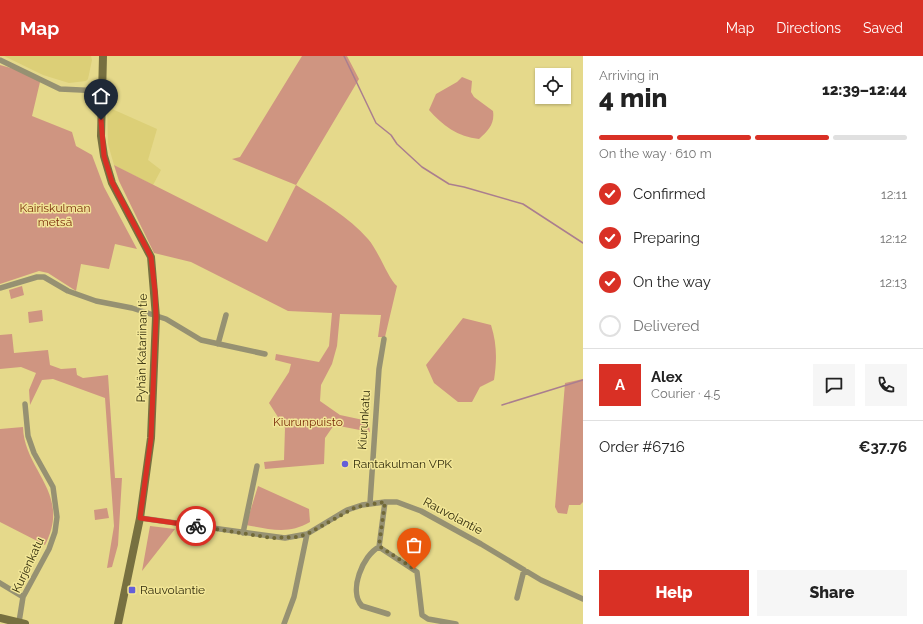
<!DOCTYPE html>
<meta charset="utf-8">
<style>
:root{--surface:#fff;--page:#f6f6f6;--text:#222;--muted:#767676;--line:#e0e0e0;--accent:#d93025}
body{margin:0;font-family:Raleway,sans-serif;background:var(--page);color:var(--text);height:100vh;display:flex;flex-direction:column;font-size:15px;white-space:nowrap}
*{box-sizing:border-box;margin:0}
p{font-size:13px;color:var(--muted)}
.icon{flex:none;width:22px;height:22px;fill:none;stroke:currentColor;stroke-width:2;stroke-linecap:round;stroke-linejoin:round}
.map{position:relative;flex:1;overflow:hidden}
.side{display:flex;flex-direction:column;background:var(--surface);width:340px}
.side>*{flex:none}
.fabs{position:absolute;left:535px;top:12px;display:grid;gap:8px}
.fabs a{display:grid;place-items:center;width:36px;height:36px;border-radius:0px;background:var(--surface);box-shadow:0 1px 3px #0004;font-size:20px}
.pin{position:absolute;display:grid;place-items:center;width:34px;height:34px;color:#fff;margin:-41px -17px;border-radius:50% 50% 50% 0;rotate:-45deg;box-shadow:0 0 4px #0007}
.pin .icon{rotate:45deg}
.courier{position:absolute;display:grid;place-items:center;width:40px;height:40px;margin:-20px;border:3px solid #d93025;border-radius:50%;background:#fff;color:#222;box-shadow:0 1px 5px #0007}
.headline em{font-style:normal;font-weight:800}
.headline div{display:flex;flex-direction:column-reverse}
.headline{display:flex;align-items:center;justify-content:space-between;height:68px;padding:0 16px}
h1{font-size:26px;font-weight:800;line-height:30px}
.bar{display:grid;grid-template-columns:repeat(4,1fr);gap:6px 4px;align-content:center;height:48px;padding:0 16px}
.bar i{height:5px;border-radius:3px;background:var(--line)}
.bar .current{background:var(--accent)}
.bar p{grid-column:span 4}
.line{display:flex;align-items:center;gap:10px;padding:0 16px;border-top:1px solid var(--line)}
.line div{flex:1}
.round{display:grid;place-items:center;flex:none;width:42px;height:42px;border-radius:0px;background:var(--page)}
ol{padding:0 16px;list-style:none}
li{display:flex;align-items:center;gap:12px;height:44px}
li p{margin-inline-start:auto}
li .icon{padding:4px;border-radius:50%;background:var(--accent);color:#fff;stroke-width:4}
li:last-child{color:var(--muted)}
li i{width:22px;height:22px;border:2px solid var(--line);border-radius:50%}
.action{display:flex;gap:8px;margin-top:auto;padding:8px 16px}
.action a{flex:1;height:46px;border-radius:0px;background:var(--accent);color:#fff;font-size:16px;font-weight:800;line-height:46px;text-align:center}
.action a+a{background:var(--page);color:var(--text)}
header{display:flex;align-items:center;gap:24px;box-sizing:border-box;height:56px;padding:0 20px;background:var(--accent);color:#fff}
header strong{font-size:19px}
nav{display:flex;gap:22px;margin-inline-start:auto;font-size:14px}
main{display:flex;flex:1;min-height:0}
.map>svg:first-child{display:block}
</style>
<header>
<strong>Map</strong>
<nav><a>Map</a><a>Directions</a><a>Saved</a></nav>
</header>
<main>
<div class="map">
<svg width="583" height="568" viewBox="0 0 583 568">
<rect width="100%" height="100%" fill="#e5d98b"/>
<path fill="#dccf77" d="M4,0H91L92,4L88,23L86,25L69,27L43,19Z
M107,47L112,53L157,73L148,104L161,114L153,129L114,109L108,88Z"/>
<path fill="#cf9581" d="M302,0H347L359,23L296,129C321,145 349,161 368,183C378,194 389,224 397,230L385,281H378L381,259L340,258L337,290L332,308L321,329L320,345L340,359L368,365L370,376L334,369L325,382L324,408L265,413L264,406L284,404L285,372L269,347L289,316L291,308L275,304L276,298L319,306L329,290L332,257L288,255L191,206L154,197L119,125L114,109L267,186L296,129L232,103L240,101Z
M0,9L25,16L40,26L32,60L72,76L76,90L92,99L104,131L137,193L115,188L109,213L81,208L76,235L48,217L39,215L0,228Z
M462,21L472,25L471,36L474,41L493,55C495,68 488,75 479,83C458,81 442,69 429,54L436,38L457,26Z
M22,230L24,239L11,243L9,234Z
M42,254L43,265L29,267L28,256Z
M463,262L491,269C497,288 497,304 494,324L480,331L472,346H458L434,327L426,309Z
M12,278L14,297L48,294L50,309L61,313L76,312L77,319L83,322L108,319L115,422H122L118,489L112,511L107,512L114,470L105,342L53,323L42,324L30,349L29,334L36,317L21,311L0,313V279Z
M583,323V446L580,449H569L567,458L558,457L555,451L565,327Z
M23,371C24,415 72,437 45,489L0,466V373Z
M258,430L309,453L310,466C288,479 270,473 246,469Z
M107,452L109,462L95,464L94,454Z
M150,470L175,473L142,515Z"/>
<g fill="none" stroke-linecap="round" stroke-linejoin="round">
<path stroke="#aa7e8f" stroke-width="1.5" d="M344,0L376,67L391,79L397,88L422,111L449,128L464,131L523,148L583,187
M502,349L583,324"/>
<path stroke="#969172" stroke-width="5.5" d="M0,4L60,33L102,35
M0,232L37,221H44L68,235L96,245L132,252L166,263L201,284L265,298
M218,288L226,259
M385,446L379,491L417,516L422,559L428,563L456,568
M370,447L379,313L384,283
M140,462L285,482L307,478L347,454L362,449L385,446H397L421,455L481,488L541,524L583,543
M243,477L257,410
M379,491C363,499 348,535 362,550L388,558
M0,527L23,541
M517,542L524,514
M19,566L23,541L49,493L55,476L57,461L53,431L34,397L28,380L25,348
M284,568L294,541L307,478"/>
<path stroke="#777040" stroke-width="8" d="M103,0L101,80L104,100L112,127L151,201L156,261L151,382L140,462L118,568
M0,562L25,568"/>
</g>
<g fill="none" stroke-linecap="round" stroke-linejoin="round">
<path stroke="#716938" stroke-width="4" stroke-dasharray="0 7.2" d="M196,470L272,482L296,481L307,478L356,451L385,446L379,490L414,513"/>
<path stroke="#d93025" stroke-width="5" d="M101,64L104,100L112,126L151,201L155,236L156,261L151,382L140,462L196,470"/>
</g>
<g fill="#645fd8" stroke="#f2e697" stroke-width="1.5">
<circle cx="345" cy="408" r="4"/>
<rect x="128" y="530" width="8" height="8" rx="2"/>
</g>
<g text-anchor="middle" stroke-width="3" stroke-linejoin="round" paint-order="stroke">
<g font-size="12" fill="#7b2d0b" stroke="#f2e697">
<text x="55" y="156">Kairiskulman<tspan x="55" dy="14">metsä</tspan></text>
<text x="308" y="370">Kiurunpuisto</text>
</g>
<g font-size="12" fill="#322d0c" stroke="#f2e697">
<text transform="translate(142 292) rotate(-89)" y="4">Pyhän Katariinan tie</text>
<text transform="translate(364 364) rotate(-86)" y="4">Kiurunkatu</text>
<text transform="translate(453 460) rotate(28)" y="4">Rauvolantie</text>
<text transform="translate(28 509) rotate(-65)" y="4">Kurjenkatu</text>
</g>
<g font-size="12" fill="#322d0c" stroke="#f2e697" text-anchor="start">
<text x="353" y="412">Rantakulman VPK</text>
<text x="140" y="538">Rauvolantie</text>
</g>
</g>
</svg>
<div class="fabs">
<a><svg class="icon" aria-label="locate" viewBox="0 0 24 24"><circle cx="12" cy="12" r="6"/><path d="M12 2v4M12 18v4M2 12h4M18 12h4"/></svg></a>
</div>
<div class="pin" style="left:414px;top:513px;background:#ea580c"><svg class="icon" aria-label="bag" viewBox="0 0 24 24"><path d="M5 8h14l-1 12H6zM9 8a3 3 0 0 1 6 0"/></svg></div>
<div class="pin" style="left:101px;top:64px;background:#1f2937"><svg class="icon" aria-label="home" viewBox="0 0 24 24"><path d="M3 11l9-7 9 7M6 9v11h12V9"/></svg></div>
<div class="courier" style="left:196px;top:470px"><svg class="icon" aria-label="bike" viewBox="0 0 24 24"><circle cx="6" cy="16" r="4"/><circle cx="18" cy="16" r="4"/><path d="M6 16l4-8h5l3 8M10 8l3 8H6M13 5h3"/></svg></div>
</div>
<section class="side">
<div class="headline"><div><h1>4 min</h1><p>Arriving in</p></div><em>12:39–12:44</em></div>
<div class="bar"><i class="current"></i><i class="current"></i><i class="current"></i><i></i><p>On the way · 610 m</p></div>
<ol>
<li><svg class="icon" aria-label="check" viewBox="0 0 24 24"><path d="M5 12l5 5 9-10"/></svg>Confirmed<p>12:11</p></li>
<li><svg class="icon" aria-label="check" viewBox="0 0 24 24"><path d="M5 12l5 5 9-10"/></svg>Preparing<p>12:12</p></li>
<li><svg class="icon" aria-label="check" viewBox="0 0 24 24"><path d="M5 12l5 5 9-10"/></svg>On the way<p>12:13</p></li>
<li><i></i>Delivered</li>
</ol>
<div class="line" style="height:72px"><b class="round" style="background:var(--accent);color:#fff">A</b><div><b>Alex</b><p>Courier · 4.5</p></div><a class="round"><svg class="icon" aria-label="chat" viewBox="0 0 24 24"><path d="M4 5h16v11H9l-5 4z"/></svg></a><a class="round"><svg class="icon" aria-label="phone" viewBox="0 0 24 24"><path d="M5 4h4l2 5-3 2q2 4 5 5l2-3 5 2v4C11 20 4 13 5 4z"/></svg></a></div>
<div class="line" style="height:52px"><div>Order #6716</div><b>€37.76</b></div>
<div class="action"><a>Help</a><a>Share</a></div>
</section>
</main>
